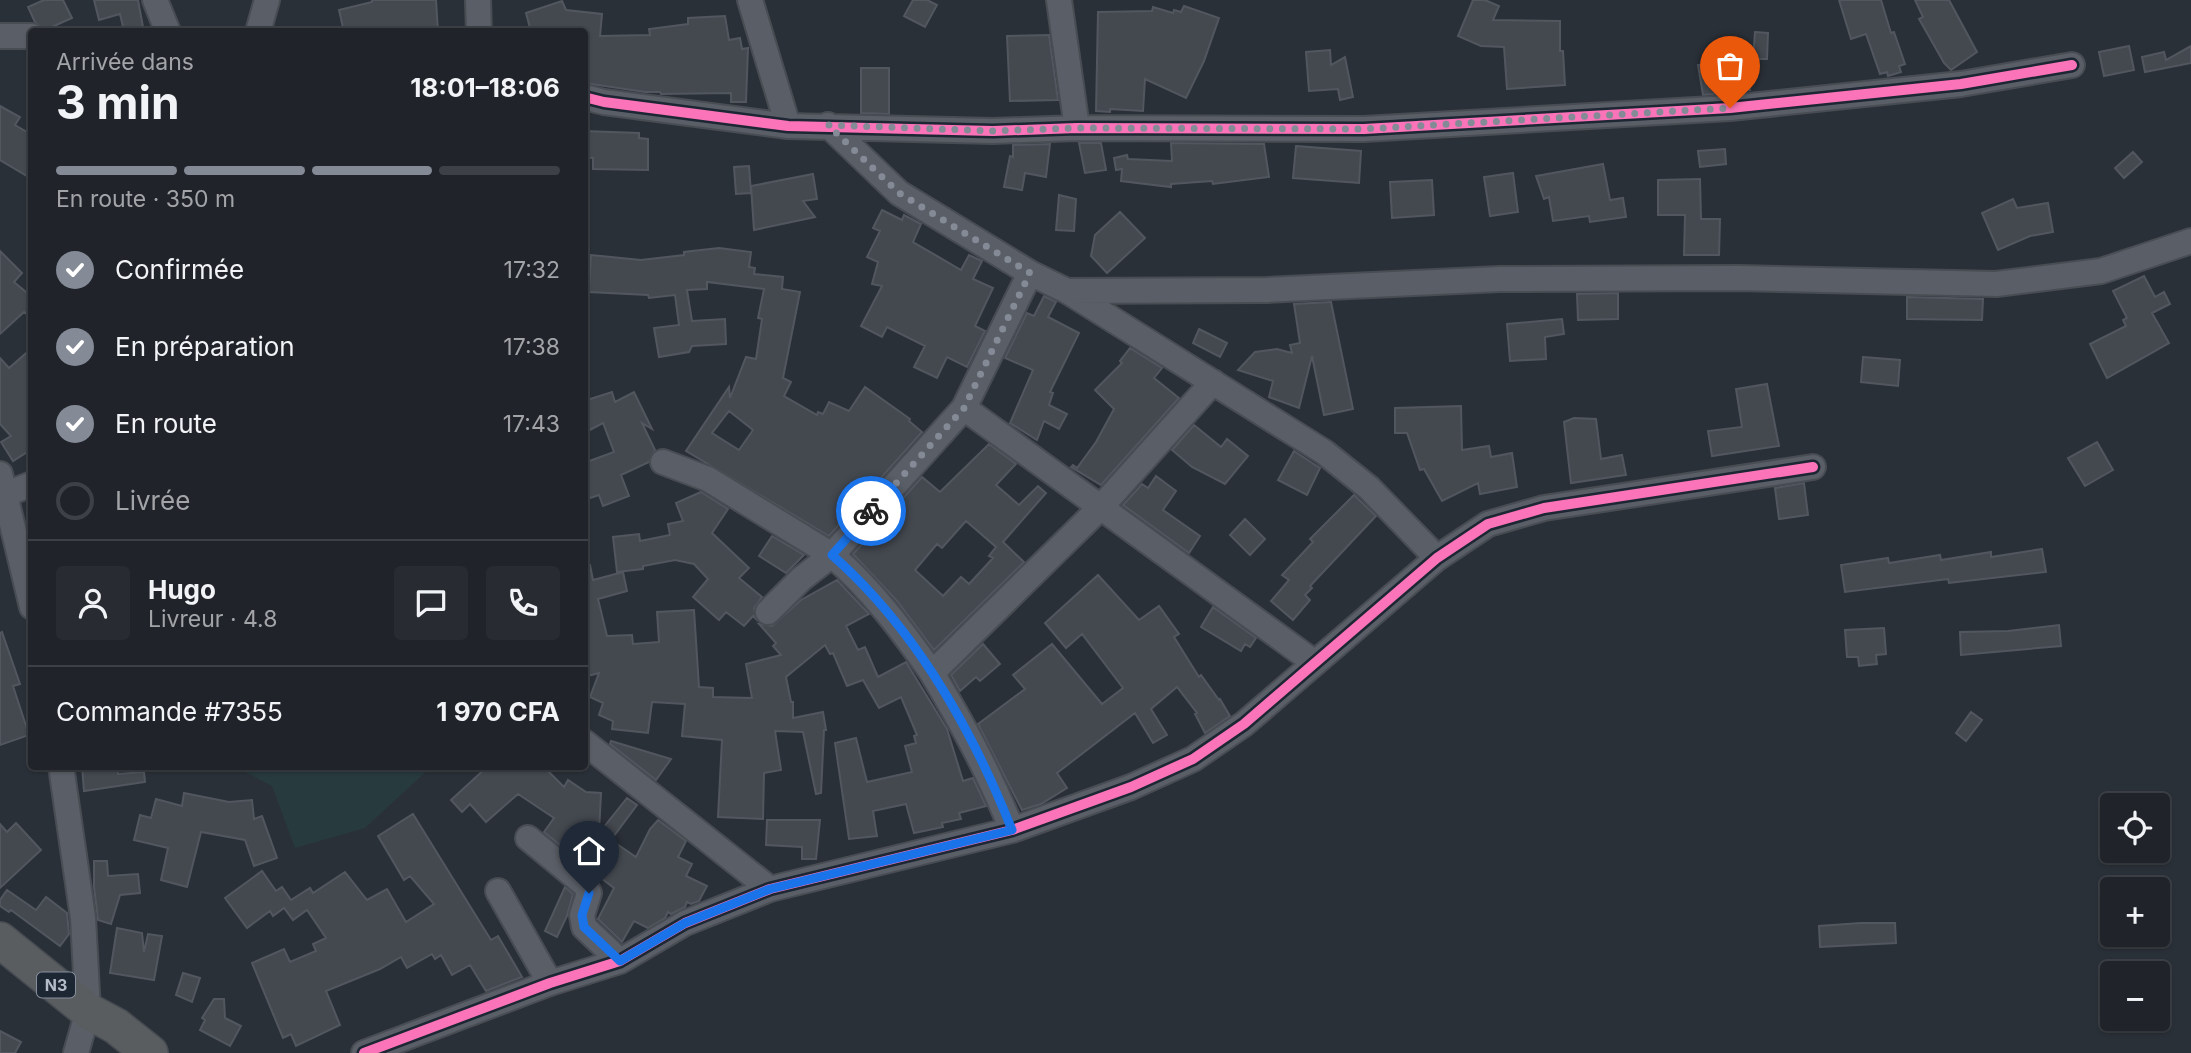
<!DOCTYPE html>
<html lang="fr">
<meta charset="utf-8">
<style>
:root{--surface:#20242a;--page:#282c32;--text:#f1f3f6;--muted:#a2a4a8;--line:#3d4147;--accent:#848b96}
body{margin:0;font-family:Inter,sans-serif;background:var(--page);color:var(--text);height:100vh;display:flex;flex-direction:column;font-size:26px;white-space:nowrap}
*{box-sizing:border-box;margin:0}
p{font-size:23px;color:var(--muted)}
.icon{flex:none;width:38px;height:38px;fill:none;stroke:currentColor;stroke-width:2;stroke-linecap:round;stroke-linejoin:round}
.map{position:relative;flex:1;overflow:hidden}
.side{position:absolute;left:28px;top:28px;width:560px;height:742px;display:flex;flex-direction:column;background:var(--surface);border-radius:7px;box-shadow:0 2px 5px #0004,0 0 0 2px var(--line)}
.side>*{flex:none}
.tools{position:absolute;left:2100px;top:793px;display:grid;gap:14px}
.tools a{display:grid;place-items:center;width:70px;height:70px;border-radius:7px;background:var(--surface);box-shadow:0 2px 5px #0004,0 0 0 2px var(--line);font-size:35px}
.pin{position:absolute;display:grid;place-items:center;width:60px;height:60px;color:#fff;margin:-72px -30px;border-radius:50% 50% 50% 0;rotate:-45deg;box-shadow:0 0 7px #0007}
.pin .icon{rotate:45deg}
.courier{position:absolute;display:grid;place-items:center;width:70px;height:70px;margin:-35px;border:5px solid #1a73e8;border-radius:50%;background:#fff;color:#222;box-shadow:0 2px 9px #0007}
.head em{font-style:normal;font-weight:700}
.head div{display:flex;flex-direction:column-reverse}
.head{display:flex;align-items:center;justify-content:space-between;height:119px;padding:0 28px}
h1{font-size:46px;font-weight:700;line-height:52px}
.bar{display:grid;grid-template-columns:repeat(4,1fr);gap:10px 7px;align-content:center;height:84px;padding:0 28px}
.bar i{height:9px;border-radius:5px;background:var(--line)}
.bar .selected{background:var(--accent)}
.bar p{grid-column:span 4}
.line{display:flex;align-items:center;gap:18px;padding:0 28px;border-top:2px solid var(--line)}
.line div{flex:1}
.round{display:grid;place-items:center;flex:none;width:74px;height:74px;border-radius:7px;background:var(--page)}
ol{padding:0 28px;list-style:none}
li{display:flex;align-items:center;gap:21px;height:77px}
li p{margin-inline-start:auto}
li .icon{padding:7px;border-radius:50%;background:var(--accent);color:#fff;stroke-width:4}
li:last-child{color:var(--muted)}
li i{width:38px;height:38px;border:4px solid var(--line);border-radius:50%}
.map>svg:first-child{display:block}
</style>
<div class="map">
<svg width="2191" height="1053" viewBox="0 0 2191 1053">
<rect width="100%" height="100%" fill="#2a3038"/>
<path fill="#273a3e" d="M236,767H431L365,828L295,848L272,786Z"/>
<path fill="#444950" stroke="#52575f" stroke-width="2" fill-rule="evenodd" d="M44,0H63L72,18L45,30L35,22L28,7Z
M94,0H138L143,27L124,31L120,14L99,20Z
M372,0H436L438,32H344L339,10L372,2Z
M913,0H927L937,5L925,27L904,16Z
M1473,0H1485L1499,6L1493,20L1560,21V51H1563L1565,85L1507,89L1504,47L1481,46L1458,36Z
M1839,0H1881L1891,33L1894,32L1905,64L1899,66L1901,72L1888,76L1887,72L1880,74L1866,34L1851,39Z
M1915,0H1949L1977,52L1951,70L1944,63L1919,19L1923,17Z
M562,1L566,10L602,14L600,36L650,35L649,29L688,24V18L725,16L729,40L740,38L742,49L748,48L746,102H731V93L661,94L660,92H645L584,83V32H531L526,13Z
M1184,6L1219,18L1204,61L1186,98L1145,79L1143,111L1110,109V112L1096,111L1098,12L1152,11L1153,7L1173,13L1174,10L1181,12Z
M1755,32L1768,33L1767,59H1753Z
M1049,35L1058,100L1010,101L1007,36Z
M2129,46L2134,70L2104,76L2099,52Z
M2191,46V63L2145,72L2142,57L2164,52L2166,60Z
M1330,50L1331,65L1345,57L1353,97L1340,100L1338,89L1309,91L1306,52Z
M1745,58L1750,90L1703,95L1698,65Z
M861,68H889V114L861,113Z
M0,106L20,117L15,125L32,135V179L0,160Z
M584,131L639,133V138L648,139V170L593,169V158L584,157Z
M1079,143H1101L1106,170L1085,173Z
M1171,143L1264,144L1269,177L1213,184L1212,181L1171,184V187L1121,181L1122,169L1116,170L1114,158L1127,155L1128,159L1172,161Z
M1050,144L1046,177L1025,173L1022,190L1004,187L1010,156L1013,157V145Z
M1296,146L1361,151L1359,183L1293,178Z
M1725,149L1726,164L1700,167L1698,151Z
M2133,152L2142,162L2124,178L2115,168Z
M1603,164L1610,200L1623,198L1626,217L1590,222L1589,216L1553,221L1549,197L1544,199L1536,176Z
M749,166L751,193L736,194L734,167Z
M1513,173L1518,212L1490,216L1484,177Z
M813,174L817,199L803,201L815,217L754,230L751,186Z
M1700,179L1701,219H1720L1719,255H1684L1685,215H1658V180Z
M1432,180L1434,215L1392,218L1390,182Z
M1059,195L1076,199L1074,231L1056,230Z
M2013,199L2017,208L2048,203L2053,232L2030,236L1998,250L1982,213Z
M882,210L902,220L904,215L921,224L913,242L961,270L969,255L982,261L973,279L993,288L975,326L985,331L967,367L947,357L937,378L914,367L925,346L887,327L882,337L861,326L882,286L872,284L878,262L867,257L880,231L873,228Z
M1120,212L1145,238L1107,273L1091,256L1095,235Z
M719,248L751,252L749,267L755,268L754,274L783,277L782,289L800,292L783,378L791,382L784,396L817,415L818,412L823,414L829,402L849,411L865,387L910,419L909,421L922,432L829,536L686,451L729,387L730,398L746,357L756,359L762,319L758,318L764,289L707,282V289L687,290L692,321L725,319L726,344L692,346L689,352L659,357L654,328L679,325L675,295L649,298L648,295L589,292L591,255L641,260L684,255V252ZM729,411L753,430L739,450L712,433Z
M0,251L22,273L14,282L32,297V318L24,312L0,334Z
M2144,276L2155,297L2164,292L2170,304L2152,313L2169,343L2107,378L2090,344L2126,326L2123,320L2127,318L2113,291Z
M1618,293V319L1578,320L1577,294Z
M1044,296L1056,302L1048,317L1079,333L1050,392L1053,393L1049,405L1067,414L1059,429L1044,421L1037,440L1010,423L1033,370L1005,358L1027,313L1034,316Z
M1907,297L1983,299L1982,320L1907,319Z
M1331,302L1353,409L1324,415L1312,356L1299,408L1269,397L1273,381L1238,370L1255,352L1277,349L1292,353L1290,345L1300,343L1294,304Z
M1562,319L1564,334L1545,337L1546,359L1510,361L1507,324Z
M1199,329L1227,343L1220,357L1193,343Z
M32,348V449L13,461L1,442L11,436L0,424V358L9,368Z
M1130,348L1162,368L1154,378L1179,398L1101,485L1071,467L1073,465L1077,468L1096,442L1114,409L1095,390L1122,363L1120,361Z
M1863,357L1900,360L1898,386L1861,382Z
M1767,384L1779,446L1712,456L1708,431L1742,427L1736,389Z
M612,392L615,402L634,392L652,429L642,423L655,450L649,462L621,475L629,496L603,506L599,495L584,500V463L614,452L603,423L584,433V401Z
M1461,406L1462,450L1489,446L1491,457L1512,453L1517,487L1480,494L1478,483L1442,501L1424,469L1420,470L1407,433H1395V408Z
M1574,418L1596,419L1601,459L1622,455L1626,475L1571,483L1564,422Z
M1194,425L1221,447L1227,439L1248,456L1225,484L1192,467L1172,450Z
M2097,442L2113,470L2085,486L2068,458Z
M989,444L1016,464L996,485L1019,505L1038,486L1046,493L1003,542L1024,562L934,650L897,601L853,554L922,477L940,492ZM966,521L996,547L989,556L993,558L969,584L961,577L943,596L915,570L937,544L942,548Z
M1294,451L1320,468L1307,495L1278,480Z
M1156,476L1176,491L1163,510L1200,536L1189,553L1123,505L1142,484L1148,488Z
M1804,483L1808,515L1779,519L1775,488Z
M701,492L728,509L712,533L749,568L739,578L762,597L754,608L756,619L753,616L744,626L726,612L719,620L693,597L708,579L694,564L675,560L643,566V569L617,572L613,537L639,534L640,541L670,535L668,524L683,521L676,503Z
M1354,495L1376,516L1310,586L1312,588L1305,595L1310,600L1293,620L1271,601L1289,580L1282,575L1313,542L1310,539Z
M1245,519L1265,539L1250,555L1230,535Z
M772,536L804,555L786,573L759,556Z
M2042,549L2046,572L1949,583L1948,579L1845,592L1841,565L1888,558L1889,563L1940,555L1941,560L1991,552V557Z
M590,565L593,580L623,572L627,591L598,599L607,636L632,635L633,644L659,642L657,612L694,610L699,687L713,688V697L752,698L746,664L781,655L773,646L776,643L759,624L772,626L801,600L837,580L869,614L846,626L858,650L865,647L878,677L906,662L947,729L963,781L973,778L986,806L959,813L961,819L942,823L943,827L914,833L906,804L873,811L877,836L849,839L835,743L856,738L867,782L912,772L905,746L916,743L914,736L917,735L901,697L879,708L863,680L847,686L833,653L830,654L825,645L786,677L791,702H793V718L823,712L826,730H824L821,793L816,794L803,732L775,731L781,770L764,773L763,819L718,817L722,740L682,736L685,704L652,702L648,733L612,729L613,721L599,715L603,703L590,697L599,673L584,677V566Z
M1098,575L1139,620L1159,606L1179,634L1174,637L1199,677L1201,675L1219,700L1220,699L1230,716L1205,733L1195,714L1197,713L1177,687L1151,709L1167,735L1153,743L1135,713L1057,773L1067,788L1041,804L1022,810L978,724L1025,689L1013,675L1052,644L1102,704L1123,688L1082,634L1066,648L1045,623Z
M1213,607L1256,638L1250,647L1245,644L1241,651L1201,627Z
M2059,625L2061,646L1961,655L1960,632L2008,631Z
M1884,628L1886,654L1876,655L1877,664L1859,666L1858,657H1847L1845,630Z
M2,632L20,684L13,686L29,735L0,745V633Z
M983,644L1000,664L980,681L976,677L960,691L951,675Z
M1971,712L1982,720L1966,741L1956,733Z
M611,741L671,759L656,780L610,744Z
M82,766H117L118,774L144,772L145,782L84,791Z
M488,766H543L564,787L568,780L586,792L601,793L599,833L627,798L637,805L611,840L636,857L650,829L658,820L686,841L678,857L692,864L686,876L707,886L699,901L691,904L687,902L685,907L671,914L668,912L665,918L648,928L634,921L622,942L598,919L614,888L588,868L592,863L568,848L566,850L544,832L554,818L518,794L486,822L470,804L462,812L451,800Z
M184,793L229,802L252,800L254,819L262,816L277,858L254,866L245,840L201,832L187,887L161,880L168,848L134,840L140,815L151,818L156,799L182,806Z
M413,814L491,940L498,936L522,977L486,991L470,965L452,975L441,955L435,959L432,954L407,968L401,957L380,969L326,991L340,1025L296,1046L291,1034L283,1038L252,963L284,949L290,962L316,951L313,944L326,938L307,910L293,920L284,908L273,916L270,911L247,928L225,898L262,871L276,891L282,887L291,900L310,888L313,893L345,872L367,900L387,889L406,922L434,904L410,876L404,880L378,836Z
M767,820H820L816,859H802V847L766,845Z
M16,823L41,850L0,888V824L7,832Z
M94,861H107L108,876L138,874L140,893L120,895L111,924L98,920L94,887Z
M565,887L573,894L567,916L557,937L545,931Z
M7,890L36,910L46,897L67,913L69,934L60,946L11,910L9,912L0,906V900Z
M1861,923H1895L1896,943L1820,947L1819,926Z
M117,928L142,933L144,952L148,934L162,936L154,980L110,973Z
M183,973L200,978L192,1002L176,995Z
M214,999H224L225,1018L241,1026L230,1046L200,1030L205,1020L202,1018Z
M0,1031L21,1042L15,1053H0Z"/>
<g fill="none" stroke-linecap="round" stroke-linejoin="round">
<defs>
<path id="minor" d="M155,0L168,32
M478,0L479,32
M750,0L788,126
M1059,0L1077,128
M258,32L267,0
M0,36H32
M584,97L604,102L788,126L993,131L1077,128L1364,129L1730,108L1961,84L2072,65
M828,125L899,193L1030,273L1067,291L1324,452L1369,488L1437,558
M1030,273L964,408L832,555C872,590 902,630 932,673L1101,507L1213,382
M1067,291L1267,290L1500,279L1738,278L1996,284L2101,271L2191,241
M964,408L1315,663
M663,462L708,479L832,555L801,579L768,612
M0,474L32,607
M6,494L32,484
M932,673C963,725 990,774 1012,830
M584,742L770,889
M61,766L83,918L88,1011L76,1053
M528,838L585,885L589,893L582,915L584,927L620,961
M498,891L550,983
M364,1053L550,983L620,961L685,923L770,889L1012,830L1131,787L1193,759L1244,724L1437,558L1488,524L1544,508L1813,467"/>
<path id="highway" d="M0,940L88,1011L116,1026L150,1053"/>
</defs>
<use href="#minor" stroke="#484c53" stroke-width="28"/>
<use href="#highway" stroke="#474c53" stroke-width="38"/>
<use href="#minor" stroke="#5a5e66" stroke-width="24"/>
<use href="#highway" stroke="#5a5d60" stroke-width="35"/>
<defs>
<path id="cycleway" d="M584,97L604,102L788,126L993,131L1077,128L1364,129L1730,108L1961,84L2072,65
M364,1053L550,983L620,961L685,923L770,889L1012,830L1131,787L1193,759L1244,724L1437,558L1488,524L1544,508L1813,467"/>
</defs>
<use href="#cycleway" stroke="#1d2633" stroke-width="15"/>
<use href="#cycleway" stroke="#fb73b8" stroke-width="10"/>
</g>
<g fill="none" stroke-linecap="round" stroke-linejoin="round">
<path stroke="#848b96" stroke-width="7" stroke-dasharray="0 12.6" d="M871,511L964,408L1030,273L899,193L828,125L993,131L1077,128L1364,129L1730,108"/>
<path stroke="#1a73e8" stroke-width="9" d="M589,893L582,915L584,927L620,961L685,923L770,889L1012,830C972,729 915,628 832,555L871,511"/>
</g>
<g text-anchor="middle" stroke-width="6" stroke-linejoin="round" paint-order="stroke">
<rect fill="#1d2633" stroke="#878f9c" stroke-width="2" x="37" y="972.5" width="38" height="25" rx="5"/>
<g font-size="16" font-weight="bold" fill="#b4bcc9">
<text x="56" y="991">N3</text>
</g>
</g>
</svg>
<div class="tools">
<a><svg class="icon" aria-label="locate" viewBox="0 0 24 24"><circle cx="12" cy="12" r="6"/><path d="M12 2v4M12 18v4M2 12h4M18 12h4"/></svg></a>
<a>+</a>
<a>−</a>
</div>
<div class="pin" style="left:1730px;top:108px;background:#ea580c"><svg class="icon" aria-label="bag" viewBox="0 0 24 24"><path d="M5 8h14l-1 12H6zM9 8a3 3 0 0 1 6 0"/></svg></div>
<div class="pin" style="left:589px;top:893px;background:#1f2937"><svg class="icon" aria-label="home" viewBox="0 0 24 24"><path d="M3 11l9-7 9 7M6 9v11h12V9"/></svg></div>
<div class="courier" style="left:871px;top:511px"><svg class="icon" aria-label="bike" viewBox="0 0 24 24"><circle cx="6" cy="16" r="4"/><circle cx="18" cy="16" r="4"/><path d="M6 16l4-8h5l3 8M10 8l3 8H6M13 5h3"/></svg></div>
<section class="side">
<div class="head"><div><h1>3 min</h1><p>Arrivée dans</p></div><em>18:01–18:06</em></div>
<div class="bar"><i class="selected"></i><i class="selected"></i><i class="selected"></i><i></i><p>En route · 350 m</p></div>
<ol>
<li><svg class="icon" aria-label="check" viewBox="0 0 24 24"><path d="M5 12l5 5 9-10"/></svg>Confirmée<p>17:32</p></li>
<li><svg class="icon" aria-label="check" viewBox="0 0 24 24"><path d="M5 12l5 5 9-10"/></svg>En préparation<p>17:38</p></li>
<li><svg class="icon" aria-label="check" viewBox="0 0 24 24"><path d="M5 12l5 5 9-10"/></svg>En route<p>17:43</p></li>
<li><i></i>Livrée</li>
</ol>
<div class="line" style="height:126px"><a class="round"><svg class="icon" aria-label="person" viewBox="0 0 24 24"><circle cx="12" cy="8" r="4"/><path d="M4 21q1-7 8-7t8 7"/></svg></a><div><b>Hugo</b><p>Livreur · 4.8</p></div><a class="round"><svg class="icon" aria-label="chat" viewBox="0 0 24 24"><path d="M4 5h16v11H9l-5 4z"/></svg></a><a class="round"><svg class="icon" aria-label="phone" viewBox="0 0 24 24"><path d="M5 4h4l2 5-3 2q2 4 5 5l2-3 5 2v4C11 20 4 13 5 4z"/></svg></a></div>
<div class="line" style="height:91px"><div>Commande #7355</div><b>1 970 CFA</b></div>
</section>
</div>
